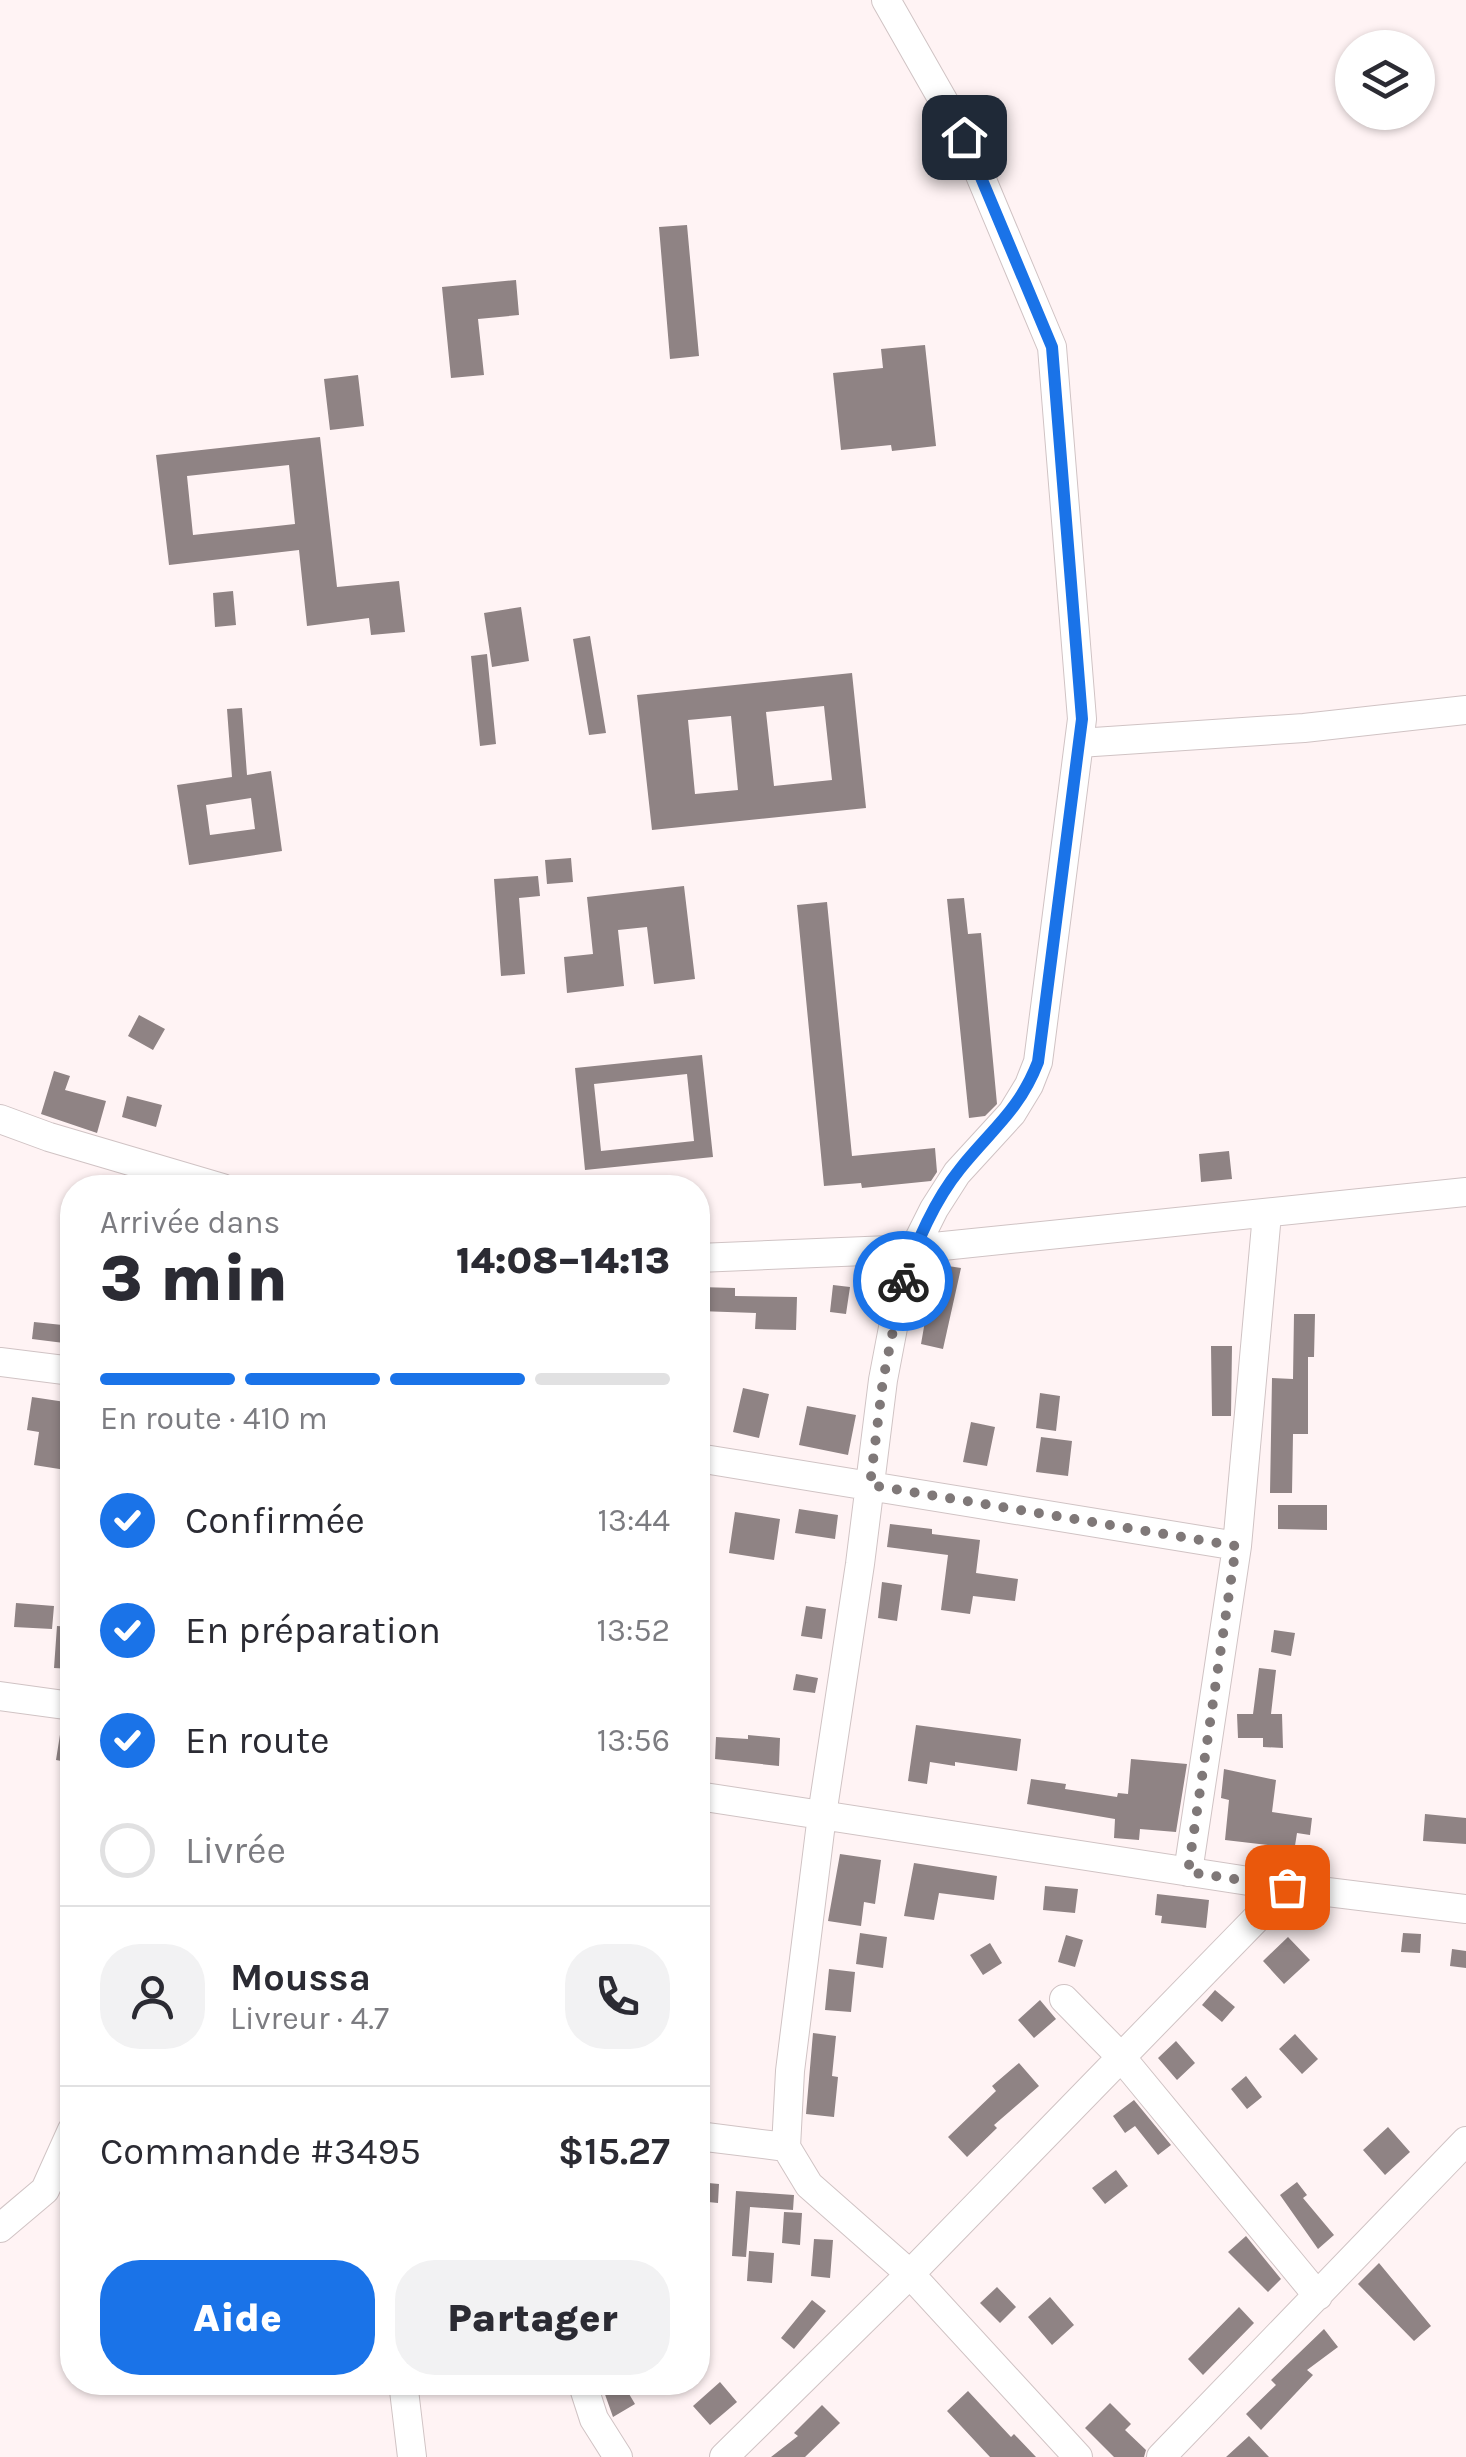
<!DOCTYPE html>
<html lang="fr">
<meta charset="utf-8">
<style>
:root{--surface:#fff;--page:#f2f2f3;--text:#2b2b33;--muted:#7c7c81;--line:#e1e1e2;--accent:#1a73e8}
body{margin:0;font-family:Karla,sans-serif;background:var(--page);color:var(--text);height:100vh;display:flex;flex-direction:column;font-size:38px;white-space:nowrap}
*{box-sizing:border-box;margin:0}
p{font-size:32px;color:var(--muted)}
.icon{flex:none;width:55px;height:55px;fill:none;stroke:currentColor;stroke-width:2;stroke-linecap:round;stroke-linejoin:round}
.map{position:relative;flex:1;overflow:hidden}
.side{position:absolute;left:60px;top:1175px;width:650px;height:1220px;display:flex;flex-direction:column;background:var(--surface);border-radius:40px;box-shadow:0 2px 8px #0004}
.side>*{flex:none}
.fabs{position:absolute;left:1335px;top:30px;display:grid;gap:20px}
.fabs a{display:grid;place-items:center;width:100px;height:100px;border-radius:50%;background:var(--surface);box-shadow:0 2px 8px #0004;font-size:50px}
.pin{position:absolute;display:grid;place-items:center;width:85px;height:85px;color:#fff;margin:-42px;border-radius:20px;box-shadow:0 5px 15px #0006}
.courier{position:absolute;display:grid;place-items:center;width:100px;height:100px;margin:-50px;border:8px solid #1a73e8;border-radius:50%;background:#fff;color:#222;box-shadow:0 2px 12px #0007}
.overview em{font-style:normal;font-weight:800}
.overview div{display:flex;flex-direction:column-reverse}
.overview{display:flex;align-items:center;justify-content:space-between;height:170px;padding:0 40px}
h1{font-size:65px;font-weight:800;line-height:75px}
.bar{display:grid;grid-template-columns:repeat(4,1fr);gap:15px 10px;align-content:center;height:120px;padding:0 40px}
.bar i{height:12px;border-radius:8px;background:var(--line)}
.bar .selected{background:var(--accent)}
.bar p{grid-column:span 4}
.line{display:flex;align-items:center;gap:25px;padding:0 40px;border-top:2px solid var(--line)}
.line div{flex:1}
.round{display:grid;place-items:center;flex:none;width:105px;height:105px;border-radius:40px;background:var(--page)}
ol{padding:0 40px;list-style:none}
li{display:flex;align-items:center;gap:30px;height:110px}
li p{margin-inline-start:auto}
li .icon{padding:10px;border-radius:50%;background:var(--accent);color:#fff;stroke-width:4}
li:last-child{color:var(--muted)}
li i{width:55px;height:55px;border:5px solid var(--line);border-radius:50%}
.cta{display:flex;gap:20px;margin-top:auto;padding:20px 40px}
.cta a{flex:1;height:115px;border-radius:40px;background:var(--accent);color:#fff;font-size:40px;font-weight:800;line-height:115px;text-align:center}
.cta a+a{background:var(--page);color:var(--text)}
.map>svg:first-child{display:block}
</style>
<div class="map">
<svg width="1466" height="2457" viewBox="0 0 1466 2457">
<rect width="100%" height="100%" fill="#fff3f4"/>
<path fill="#8f8384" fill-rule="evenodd" d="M687,225L699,356L670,359L659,227Z
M516,280L519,315L478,319L484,375L451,378L442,287Z
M925,345L936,446L892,451L891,445L841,450L833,373L883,368L881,349Z
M358,375L364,426L330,430L324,379Z
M320,437L337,587L399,581L405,632L371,635L369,618L307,626L299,550L169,565L156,455ZM289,465L295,524L193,535L187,476Z
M233,591L236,625L215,627L213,593Z
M521,607L529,661L492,667L484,613Z
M590,636L606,733L589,735L573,639Z
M487,654L496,744L480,746L471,656Z
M852,673L866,808L652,830L637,695ZM824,706L832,780L774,786L766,712ZM731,716L738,790L695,794L688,720Z
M242,708L247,775L271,771L282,851L189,865L177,785L232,777L227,709ZM251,798L255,829L210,835L206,805Z
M571,858L573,882L547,884L545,860Z
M538,876L540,896L519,898L525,974L501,976L494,879Z
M684,886L695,979L654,984L647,927L618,930L624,986L567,993L564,957L593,954L587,897Z
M964,898L968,934L981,933L997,1104L985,1116L969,1118L947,899Z
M827,902L852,1156L935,1148L937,1172L931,1181L862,1188L861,1183L824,1186L797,905Z
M139,1015L165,1029L153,1050L128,1036Z
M702,1055L713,1157L585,1170L575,1068ZM687,1074L694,1141L601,1151L594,1084Z
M54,1071L70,1076L65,1090L106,1101L97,1133L41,1114Z
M127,1096L162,1105L156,1127L122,1117Z
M1229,1151L1232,1179L1201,1182L1199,1154Z
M935,1264L961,1268L943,1349L921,1344Z
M833,1285L850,1287L846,1314L830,1312Z
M699,1287L735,1288V1296L797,1297L796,1330L755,1329L756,1313L699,1311Z
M1294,1314H1315L1314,1357H1308V1434H1293L1292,1493H1270L1272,1378L1293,1379Z
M34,1322L72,1326V1344L32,1339Z
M1211,1346H1232L1231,1416H1212Z
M743,1388L769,1394L759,1438L733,1432Z
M1040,1393L1060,1396L1056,1431L1036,1428Z
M32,1397L72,1403V1471L34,1465L39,1432L27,1430Z
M807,1406L856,1415L848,1455L799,1445Z
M971,1422L995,1427L987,1466L963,1462Z
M1041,1437L1072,1441L1068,1476L1036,1472Z
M1278,1505H1327V1530L1278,1529Z
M799,1509L838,1515L835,1539L795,1533Z
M735,1512L780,1519L774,1560L729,1553Z
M890,1524L932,1529V1534L980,1540L976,1573L1018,1579L1015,1601L973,1596L970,1614L941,1610L948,1555L887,1547Z
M882,1582L902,1585L897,1621L878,1618Z
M16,1603L54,1606L52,1629L14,1627Z
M806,1606L826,1609L822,1639L801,1636Z
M57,1626L72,1627V1669L54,1668Z
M1274,1630L1295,1633L1291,1656L1271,1652Z
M1259,1668L1276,1670L1271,1714H1282L1283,1748L1263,1747V1738H1238L1237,1714H1253Z
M796,1674L818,1678L815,1693L793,1690Z
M62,1722L72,1723V1763L56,1760Z
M916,1725L1021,1739L1017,1771L955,1762V1766L930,1762L927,1784L908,1781Z
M748,1735L780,1738L779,1766L715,1759L716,1737L748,1739Z
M1131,1759L1187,1764L1176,1832L1140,1829L1139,1840L1114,1838L1115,1819L1027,1804L1031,1779L1066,1784L1065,1789L1117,1797L1118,1793L1128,1794Z
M1224,1769L1276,1780L1272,1812L1312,1818L1310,1835L1297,1833L1294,1852L1276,1850V1846L1225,1840L1229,1800L1221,1798Z
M1425,1814L1466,1818V1844L1423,1841Z
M840,1854L881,1860L875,1904L864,1902L861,1926L828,1921Z
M914,1863L997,1876L994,1900L939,1893L934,1920L904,1916Z
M1045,1886L1078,1889L1075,1913L1043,1910Z
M1157,1894L1209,1900L1206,1928L1161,1923L1162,1916L1155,1915Z
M860,1933L887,1937L883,1968L856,1964Z
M1403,1933L1421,1934L1420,1953L1401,1952Z
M1066,1935L1083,1940L1075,1967L1058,1962Z
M1288,1937L1310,1960L1284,1984L1263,1961Z
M990,1943L1002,1963L983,1975L970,1955Z
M1452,1949L1466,1951V1968L1450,1966Z
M829,1969L855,1972L851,2012L825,2010Z
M1215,1990L1235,2007L1222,2022L1202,2005Z
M1040,2000L1056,2019L1034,2038L1018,2020Z
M813,2033L836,2036L832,2076L838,2077L834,2117L806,2114Z
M1295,2034L1318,2059L1302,2074L1279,2049Z
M1176,2041L1195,2063L1177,2080L1158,2058Z
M1019,2063L1039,2086L994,2125L997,2128L967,2157L948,2137L996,2091L992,2086Z
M1246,2076L1262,2097L1247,2109L1231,2089Z
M1134,2100L1171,2145L1158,2155L1135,2126L1125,2133L1113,2116Z
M1388,2127L1410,2152L1385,2175L1363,2150Z
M1116,2170L1128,2186L1105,2204L1092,2188Z
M698,2182L719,2184L718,2203L698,2201Z
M1297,2182L1307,2195L1303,2198L1334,2235L1318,2249L1280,2195Z
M736,2191L794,2195L793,2210L750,2207L746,2257L732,2256Z
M784,2212L802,2213L800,2245L782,2243Z
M1246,2236L1281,2279L1268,2292L1228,2252Z
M814,2239L833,2240L830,2278L811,2276Z
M749,2251L774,2253L772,2283L747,2281Z
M1379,2263L1431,2326L1414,2341L1358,2284Z
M997,2287L1016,2307L1000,2323L980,2303Z
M1050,2297L1074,2325L1052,2345L1028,2317Z
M812,2300L826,2311L794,2349L781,2338Z
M1239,2307L1254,2323L1203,2375L1188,2359Z
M1324,2329L1338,2347L1307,2370L1313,2375L1261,2430L1246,2414L1276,2385L1271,2380Z
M607,2382H622L635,2404L613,2417L602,2386Z
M720,2382L737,2402L710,2425L693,2406Z
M968,2391L1011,2437L1014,2434L1036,2457H990L947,2411Z
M1110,2403L1131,2424L1125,2430L1146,2450L1144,2457H1114L1085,2428Z
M822,2405L840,2423L805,2457H771L798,2436L794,2433Z
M1249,2436L1269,2457H1226Z"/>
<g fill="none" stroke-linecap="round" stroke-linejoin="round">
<defs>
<path id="minor" d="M886,0L964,137L1052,347L1082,719L1038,1062L1029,1085L1012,1113L957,1173L934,1209L914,1249L900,1291L883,1380L860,1564L822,1815L790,2071L786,2147L809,2185L910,2274L1078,2457
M1079,743L1304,728L1466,710
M0,1119L49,1137L222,1188
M698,1258L914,1249L1466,1192
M0,1362L72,1371
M698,1458L1237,1546L1188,1872
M1237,1546L1267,1214
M0,1696L72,1706
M698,1796L1287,1887L1466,1909
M1064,1999L1121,2057L1318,2296
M698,2136L786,2147
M0,2228L45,2190L72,2130
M403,2382L412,2457
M582,2382L594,2419L618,2457
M724,2457L910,2274L1287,1887
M1161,2457L1466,2141"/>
</defs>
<use href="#minor" stroke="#d0c3c4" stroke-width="30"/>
<use href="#minor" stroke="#fff" stroke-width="28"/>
</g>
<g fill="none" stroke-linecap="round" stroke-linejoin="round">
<path stroke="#7f7878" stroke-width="10" stroke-dasharray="0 18" d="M903,1281L883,1380L870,1485L1236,1546L1188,1872L1287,1887"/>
<path stroke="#1a73e8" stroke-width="12" d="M903,1281C917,1242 934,1201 960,1169C991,1130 1019,1111 1038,1062L1082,719L1052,347L964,137"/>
</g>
</svg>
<div class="fabs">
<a><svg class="icon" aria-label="layers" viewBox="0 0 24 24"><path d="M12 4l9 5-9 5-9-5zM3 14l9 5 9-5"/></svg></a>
</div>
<div class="pin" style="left:1287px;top:1887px;background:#ea580c"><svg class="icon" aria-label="bag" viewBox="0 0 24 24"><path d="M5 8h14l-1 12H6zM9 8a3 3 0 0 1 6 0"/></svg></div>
<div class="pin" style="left:964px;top:137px;background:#1f2937"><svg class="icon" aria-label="home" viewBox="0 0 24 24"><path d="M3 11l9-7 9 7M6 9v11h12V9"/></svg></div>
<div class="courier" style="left:903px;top:1281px"><svg class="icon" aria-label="bike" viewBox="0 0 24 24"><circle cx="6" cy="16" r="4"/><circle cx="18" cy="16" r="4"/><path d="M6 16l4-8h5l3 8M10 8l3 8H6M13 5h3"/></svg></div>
<section class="side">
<div class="overview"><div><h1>3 min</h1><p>Arrivée dans</p></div><em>14:08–14:13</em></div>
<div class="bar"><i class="selected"></i><i class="selected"></i><i class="selected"></i><i></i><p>En route · 410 m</p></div>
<ol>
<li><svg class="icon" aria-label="check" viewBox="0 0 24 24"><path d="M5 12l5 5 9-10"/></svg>Confirmée<p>13:44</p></li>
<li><svg class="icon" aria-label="check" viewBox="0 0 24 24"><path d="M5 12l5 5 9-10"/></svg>En préparation<p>13:52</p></li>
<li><svg class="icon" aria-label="check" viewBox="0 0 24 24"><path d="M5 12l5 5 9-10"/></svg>En route<p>13:56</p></li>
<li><i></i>Livrée</li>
</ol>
<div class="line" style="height:180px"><a class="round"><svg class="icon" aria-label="person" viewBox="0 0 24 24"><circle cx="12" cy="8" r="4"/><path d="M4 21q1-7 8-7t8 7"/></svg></a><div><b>Moussa</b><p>Livreur · 4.7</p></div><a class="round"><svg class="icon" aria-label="phone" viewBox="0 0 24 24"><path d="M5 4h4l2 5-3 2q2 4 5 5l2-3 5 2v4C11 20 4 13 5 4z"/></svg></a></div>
<div class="line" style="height:130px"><div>Commande #3495</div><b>$15.27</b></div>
<div class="cta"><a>Aide</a><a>Partager</a></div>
</section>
</div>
